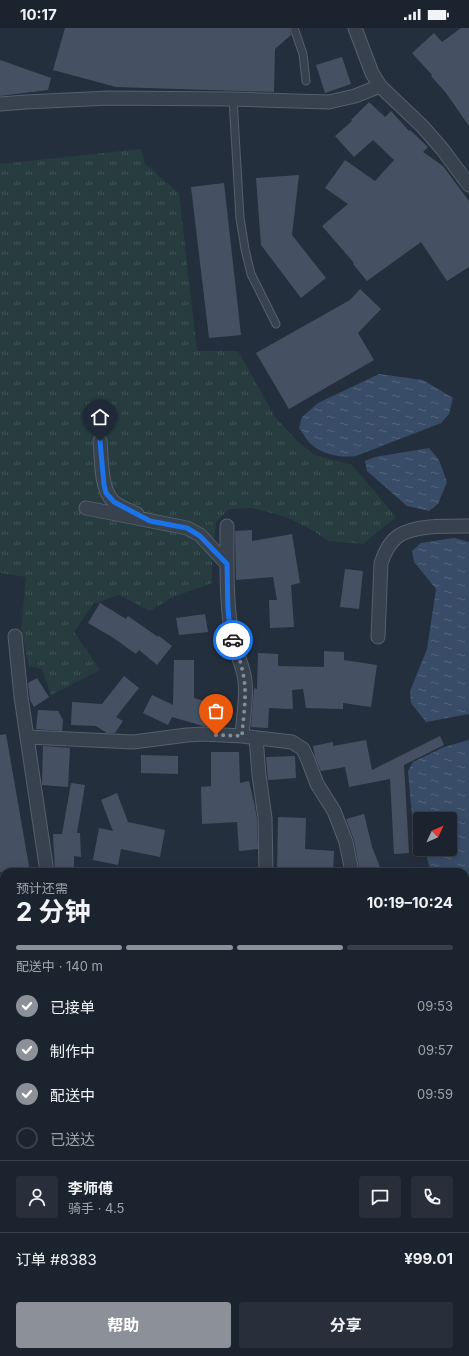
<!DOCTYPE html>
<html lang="zh">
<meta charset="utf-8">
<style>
:root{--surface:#1b232e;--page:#282f3a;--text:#f1f3f6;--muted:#a0a4aa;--line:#39404a;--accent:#8c9099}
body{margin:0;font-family:Inter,"Noto Sans SC",sans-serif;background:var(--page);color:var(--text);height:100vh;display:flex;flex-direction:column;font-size:15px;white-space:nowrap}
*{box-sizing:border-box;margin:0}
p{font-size:13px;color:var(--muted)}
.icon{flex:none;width:22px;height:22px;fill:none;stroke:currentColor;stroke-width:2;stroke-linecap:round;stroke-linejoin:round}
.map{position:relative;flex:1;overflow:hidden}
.panel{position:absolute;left:0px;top:840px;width:469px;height:488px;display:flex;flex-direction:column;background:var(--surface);border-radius:12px 12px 0 0;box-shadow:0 2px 10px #0003,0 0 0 1px var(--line)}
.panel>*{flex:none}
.needle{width:26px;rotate:46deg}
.tools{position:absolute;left:413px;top:784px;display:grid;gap:8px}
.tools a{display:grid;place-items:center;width:44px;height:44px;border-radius:4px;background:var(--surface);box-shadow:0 2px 10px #0003,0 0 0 1px var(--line);font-size:20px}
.pin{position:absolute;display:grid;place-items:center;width:34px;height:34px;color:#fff;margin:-41px -17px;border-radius:50% 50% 50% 0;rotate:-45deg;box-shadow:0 0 4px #0007}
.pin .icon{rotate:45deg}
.courier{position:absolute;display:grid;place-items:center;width:40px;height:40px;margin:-20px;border:3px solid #1a73e8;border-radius:50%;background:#fff;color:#222;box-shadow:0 1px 5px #0007}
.summary em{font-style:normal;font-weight:700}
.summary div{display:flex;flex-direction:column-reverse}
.summary{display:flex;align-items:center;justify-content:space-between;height:68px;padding:0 16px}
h1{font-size:26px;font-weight:700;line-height:30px}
.bar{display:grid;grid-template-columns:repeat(4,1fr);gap:6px 4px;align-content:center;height:48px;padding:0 16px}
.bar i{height:5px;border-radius:3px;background:var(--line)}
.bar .active{background:var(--accent)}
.bar p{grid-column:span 4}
.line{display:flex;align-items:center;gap:10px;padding:0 16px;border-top:1px solid var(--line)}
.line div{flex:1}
.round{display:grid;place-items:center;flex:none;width:42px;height:42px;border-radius:4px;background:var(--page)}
ol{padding:0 16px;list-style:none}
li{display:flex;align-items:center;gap:12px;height:44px}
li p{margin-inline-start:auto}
li .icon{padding:4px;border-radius:50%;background:var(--accent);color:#fff;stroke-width:4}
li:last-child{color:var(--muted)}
li i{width:22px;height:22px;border:2px solid var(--line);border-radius:50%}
.button{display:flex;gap:8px;margin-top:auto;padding:8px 16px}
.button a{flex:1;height:46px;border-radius:4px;background:var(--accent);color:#fff;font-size:16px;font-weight:700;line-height:46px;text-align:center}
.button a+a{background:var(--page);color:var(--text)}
.status{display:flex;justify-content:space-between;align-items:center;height:28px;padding:0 20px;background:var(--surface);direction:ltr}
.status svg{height:11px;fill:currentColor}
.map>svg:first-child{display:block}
</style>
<div class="status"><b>10:17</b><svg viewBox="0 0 49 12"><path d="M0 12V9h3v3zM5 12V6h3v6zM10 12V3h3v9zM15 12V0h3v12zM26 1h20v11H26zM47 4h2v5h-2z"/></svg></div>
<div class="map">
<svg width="469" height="1328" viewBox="0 0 469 1328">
<defs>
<pattern id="grass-tufts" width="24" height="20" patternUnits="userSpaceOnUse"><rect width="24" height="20" fill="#263c3f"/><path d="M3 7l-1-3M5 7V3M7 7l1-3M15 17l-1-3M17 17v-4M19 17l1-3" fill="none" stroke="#435659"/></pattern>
<pattern id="forest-firs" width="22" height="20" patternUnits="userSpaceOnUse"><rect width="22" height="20" fill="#263c3f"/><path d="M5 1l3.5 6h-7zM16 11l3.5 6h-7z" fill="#435659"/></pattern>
<pattern id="water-ripples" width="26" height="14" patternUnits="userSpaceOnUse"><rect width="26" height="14" fill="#394c67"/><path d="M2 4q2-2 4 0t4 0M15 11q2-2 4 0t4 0" fill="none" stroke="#53647b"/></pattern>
</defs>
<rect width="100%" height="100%" fill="#242f3e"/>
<path fill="url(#grass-tufts)" d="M141,121L145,136L179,165L197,323H238L275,389L296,412L315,427L352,437L396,489L363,516L328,513L314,503L286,489L252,480L229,481L216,494L212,535V555L173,569L150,583L119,567L93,576L74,604L100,642L51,667L42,641L29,638L21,602L26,549L0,545V136Z"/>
<path fill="url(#forest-firs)" d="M465,879L469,880V1328H197V1324H465Z"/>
<path fill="url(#water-ripples)" d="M379,346L423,352L453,370L449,386L441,395L356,428C343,430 323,427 312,417C307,413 303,405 299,400L302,389L318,375Z
M429,420L439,432L447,454L438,476L429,483L407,478L367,443L365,433L375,429Z
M454,510L469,514V686L426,694L411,675L410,663L427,621L436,561L414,534L412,523L421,515Z
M469,712V869H465V844H431L426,827V821H450V791H420V808L413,799L408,743L413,734L444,719Z"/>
<path fill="#455162" d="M65,0H289L291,7L275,21L274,64L116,59L53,42Z
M461,0H469V98L446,65L431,48L432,47L412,25L434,5L442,14Z
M342,29L351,56L325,65L316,37Z
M0,32L51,50L48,62L0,68Z
M369,74L385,89L391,83L409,103L410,102L428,119L423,124L443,138L469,173V239L447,253L421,214L367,253L353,236L354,235L322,198L348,176L325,160L345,132L375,153L394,132L373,112L354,129L335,108L352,93L351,92Z
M299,147L292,207L326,250L301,270L261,217L256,150Z
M224,155L241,307L209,310L191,159Z
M360,261L381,281L358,305L374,332L289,381L256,325L350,272Z
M252,502V513L292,506L300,555L291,557L294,599L270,600L269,572H277L273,549L236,552L235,503Z
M345,541L363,543L359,581L340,579Z
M100,575L126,591L128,588L158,609L159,608L172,618L157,637L139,622L136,626L112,609L88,595Z
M205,586L208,604L179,607L176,590Z
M324,623L344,624V632L377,637L371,679L343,675V681L306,680L303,661L292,662L293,681L269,680L268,700L251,699L254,660L257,661L258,625L278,626V638L324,639Z
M174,632H194V670L227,680L222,699L203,698L172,689L168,697L143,685L152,667L173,677Z
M124,648L139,660L116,689L123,693L115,705H107L96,698L71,697L72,674L102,676Z
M37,650L49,669L34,679L30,672L28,655Z
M38,682L58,683L63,692L62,703L36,701Z
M6,706L30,844H0V707Z
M440,708L444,717L404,737L409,825L394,826L390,751L349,759L345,739L321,743L315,729L313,718L333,714V718L366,712L372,742Z
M43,718L70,720L68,759L42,757Z
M211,724H239L240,755L249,753L255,779L257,791L258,821L239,823L237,794L202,796L201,759L211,758Z
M141,727L178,728V746L141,745Z
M295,728L296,750L268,752L266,729Z
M71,755L85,757L77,805H80L81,829L74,828V844H55L53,806H62Z
M117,765L128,794L165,802L160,829L121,821L118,837L93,832L99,800L113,803L101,772Z
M364,786L372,819L382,844H360L354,812L346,791Z
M278,789L306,790L305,821L334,823L333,844H277Z"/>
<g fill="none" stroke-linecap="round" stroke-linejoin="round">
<defs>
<path id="service" d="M294,0L303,26L306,53
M233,71L240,190L245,221L251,246L276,296
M0,891H4"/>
<path id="minor" d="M355,0L372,45L380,58L423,99L443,122L469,157
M0,76L26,74L109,70L233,71L329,74L355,68L380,58
M100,413C102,431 100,460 113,473C119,479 129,482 137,486
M86,480L187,500L200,507L227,536
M227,498C227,532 226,568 231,602C233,619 243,635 245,653C247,671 243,690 242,708
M15,608L21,669L47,844
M378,609L381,535C390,508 402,502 429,499C442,498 455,498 469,498
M28,709L133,714L187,707L204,706L242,708L292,714L303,721L308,732L317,756L334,783L346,814L352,844
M256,710L259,747L265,790L266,844
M0,906H4
M0,1171L4,1176"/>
</defs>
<use href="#service" stroke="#565f6c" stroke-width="9"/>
<use href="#minor" stroke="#565f6c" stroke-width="15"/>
<use href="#service" stroke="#38414e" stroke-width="7"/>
<use href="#minor" stroke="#38414e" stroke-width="13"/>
</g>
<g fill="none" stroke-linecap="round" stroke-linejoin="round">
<path stroke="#828b98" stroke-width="4" stroke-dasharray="0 7.2" d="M216,707L242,708C243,690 247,669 244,651C242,638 238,625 233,612"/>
<path stroke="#1a73e8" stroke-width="5" d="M100,413L104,457L106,465L114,474L150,493L187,500L200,508L227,536C228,561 226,588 233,612"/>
</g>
</svg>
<div class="tools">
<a><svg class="needle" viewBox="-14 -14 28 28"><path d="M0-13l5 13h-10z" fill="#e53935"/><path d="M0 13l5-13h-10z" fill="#a0a4aa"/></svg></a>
</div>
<div class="pin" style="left:216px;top:707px;background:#ea580c"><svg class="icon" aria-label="bag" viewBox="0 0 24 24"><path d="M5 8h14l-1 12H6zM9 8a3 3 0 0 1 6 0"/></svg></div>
<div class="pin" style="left:100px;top:413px;background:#1f2937"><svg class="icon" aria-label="home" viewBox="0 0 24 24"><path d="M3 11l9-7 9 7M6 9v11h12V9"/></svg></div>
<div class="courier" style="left:233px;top:612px"><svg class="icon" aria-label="car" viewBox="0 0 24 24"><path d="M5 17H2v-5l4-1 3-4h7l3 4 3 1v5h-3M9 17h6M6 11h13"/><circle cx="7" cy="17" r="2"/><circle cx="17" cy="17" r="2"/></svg></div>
<section class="panel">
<div class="summary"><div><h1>2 分钟</h1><p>预计还需</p></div><em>10:19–10:24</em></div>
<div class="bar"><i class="active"></i><i class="active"></i><i class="active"></i><i></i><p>配送中 · 140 m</p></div>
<ol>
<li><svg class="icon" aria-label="check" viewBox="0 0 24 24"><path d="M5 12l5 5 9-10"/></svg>已接单<p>09:53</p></li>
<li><svg class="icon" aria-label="check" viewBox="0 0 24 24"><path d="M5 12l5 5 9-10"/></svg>制作中<p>09:57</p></li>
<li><svg class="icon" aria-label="check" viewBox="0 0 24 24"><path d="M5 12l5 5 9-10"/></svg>配送中<p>09:59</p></li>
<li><i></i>已送达</li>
</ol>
<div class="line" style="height:72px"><a class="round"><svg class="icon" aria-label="person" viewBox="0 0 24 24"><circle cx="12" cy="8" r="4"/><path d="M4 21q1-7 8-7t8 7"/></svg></a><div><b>李师傅</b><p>骑手 · 4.5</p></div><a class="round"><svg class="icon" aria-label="chat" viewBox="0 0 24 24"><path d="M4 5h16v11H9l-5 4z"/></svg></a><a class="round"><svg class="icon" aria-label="phone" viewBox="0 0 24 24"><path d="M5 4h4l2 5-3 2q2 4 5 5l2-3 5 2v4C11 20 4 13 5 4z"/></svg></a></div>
<div class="line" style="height:52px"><div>订单 #8383</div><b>¥99.01</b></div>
<div class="button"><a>帮助</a><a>分享</a></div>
</section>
</div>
